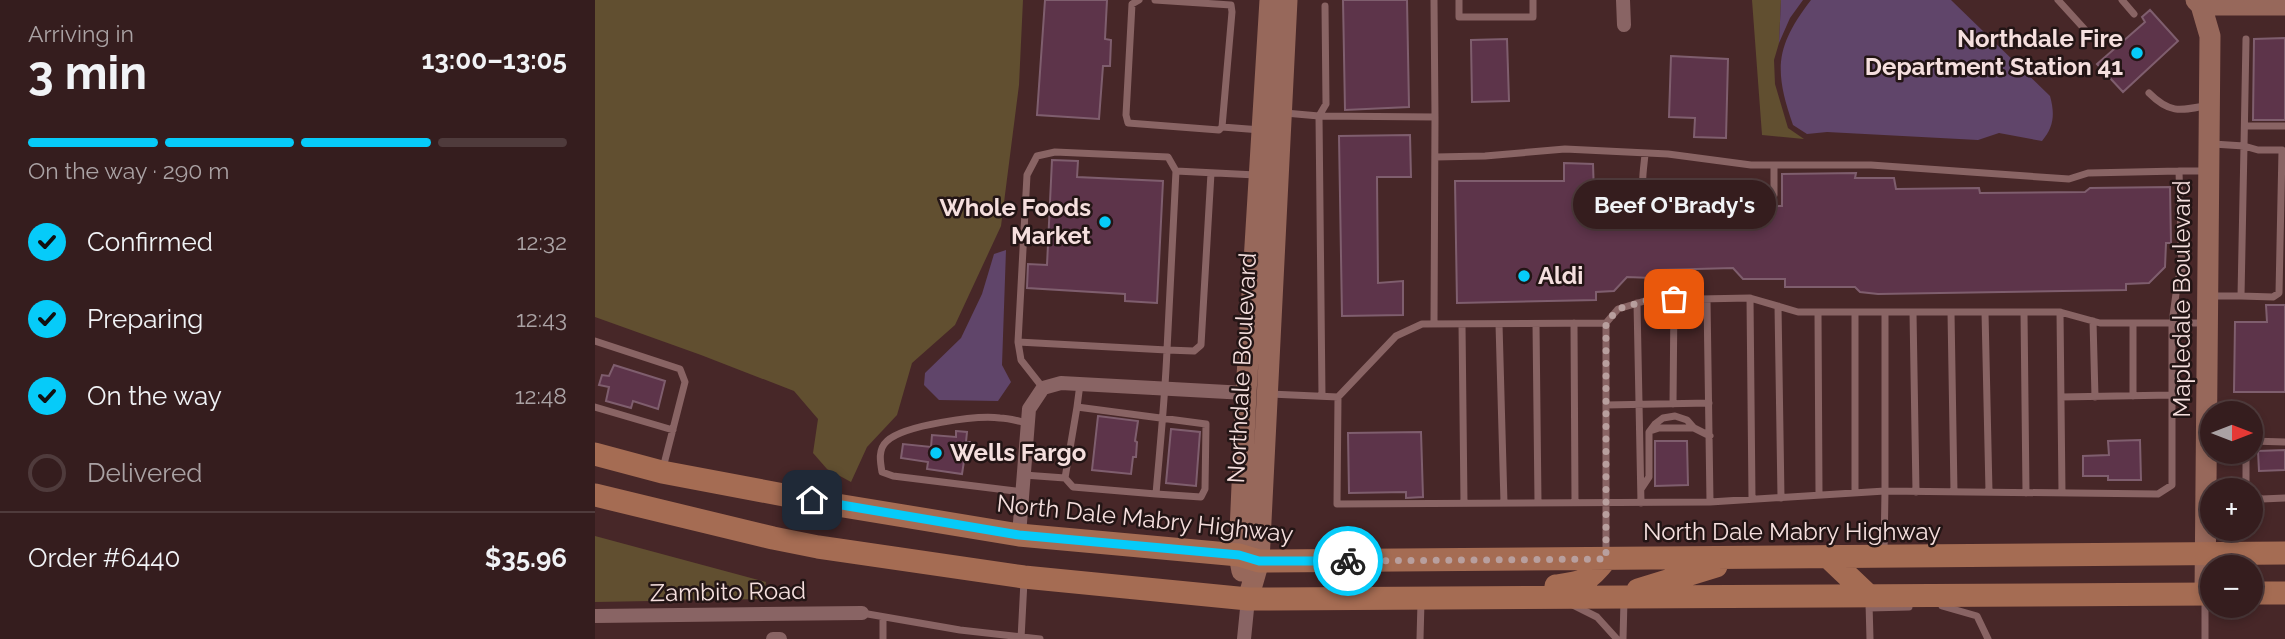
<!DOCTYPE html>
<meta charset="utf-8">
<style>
:root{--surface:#351d1e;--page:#402a2b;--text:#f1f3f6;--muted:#aaa2a4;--line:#4f3b3c;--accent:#06cbf9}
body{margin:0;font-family:Raleway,sans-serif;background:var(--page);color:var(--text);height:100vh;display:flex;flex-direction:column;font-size:26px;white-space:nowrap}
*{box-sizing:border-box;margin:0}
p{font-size:23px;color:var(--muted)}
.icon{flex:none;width:38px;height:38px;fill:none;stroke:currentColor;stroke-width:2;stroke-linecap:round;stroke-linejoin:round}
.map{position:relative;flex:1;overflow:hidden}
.drawer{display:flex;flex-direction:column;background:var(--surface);width:595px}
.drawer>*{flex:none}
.needle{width:46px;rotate:90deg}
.tools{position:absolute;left:1605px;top:401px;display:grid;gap:14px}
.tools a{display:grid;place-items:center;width:63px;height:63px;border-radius:50%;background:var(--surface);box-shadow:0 4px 10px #0003,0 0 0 2px var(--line);font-size:35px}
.pin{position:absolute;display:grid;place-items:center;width:60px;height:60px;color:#fff;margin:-30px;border-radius:14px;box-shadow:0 4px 10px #0006}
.courier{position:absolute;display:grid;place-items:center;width:70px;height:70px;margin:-35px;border:5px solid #06cbf9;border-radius:50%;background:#fff;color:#222;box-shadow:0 2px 9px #0007}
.bubble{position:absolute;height:49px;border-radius:24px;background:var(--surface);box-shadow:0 4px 10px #0003,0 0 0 2px var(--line);font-size:23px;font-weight:700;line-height:49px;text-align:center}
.head em{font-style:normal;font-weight:700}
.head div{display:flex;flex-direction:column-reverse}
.head{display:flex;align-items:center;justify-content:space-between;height:119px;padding:0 28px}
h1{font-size:46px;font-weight:700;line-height:52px}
.bar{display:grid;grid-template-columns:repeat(4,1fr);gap:10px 7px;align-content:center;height:84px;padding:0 28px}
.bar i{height:9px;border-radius:5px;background:var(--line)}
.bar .on{background:var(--accent)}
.bar p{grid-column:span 4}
.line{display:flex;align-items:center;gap:18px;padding:0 28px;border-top:2px solid var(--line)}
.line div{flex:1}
ol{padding:0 28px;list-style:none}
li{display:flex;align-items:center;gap:21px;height:77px}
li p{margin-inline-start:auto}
li .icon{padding:7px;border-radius:50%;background:var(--accent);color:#111;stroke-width:4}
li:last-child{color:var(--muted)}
li i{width:38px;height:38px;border:4px solid var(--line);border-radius:50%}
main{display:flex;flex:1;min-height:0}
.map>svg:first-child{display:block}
</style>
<main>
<section class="drawer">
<div class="head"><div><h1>3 min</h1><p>Arriving in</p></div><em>13:00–13:05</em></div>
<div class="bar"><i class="on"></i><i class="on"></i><i class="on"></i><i></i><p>On the way · 290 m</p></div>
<ol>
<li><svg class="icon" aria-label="check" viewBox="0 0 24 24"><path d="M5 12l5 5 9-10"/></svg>Confirmed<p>12:32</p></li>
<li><svg class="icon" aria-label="check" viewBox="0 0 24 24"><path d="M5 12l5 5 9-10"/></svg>Preparing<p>12:43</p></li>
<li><svg class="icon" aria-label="check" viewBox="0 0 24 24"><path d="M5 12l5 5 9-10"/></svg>On the way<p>12:48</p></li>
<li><i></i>Delivered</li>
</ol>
<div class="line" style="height:91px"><div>Order #6440</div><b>$35.96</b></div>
</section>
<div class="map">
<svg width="1690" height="639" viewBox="0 0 1690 639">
<rect width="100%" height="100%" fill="#472728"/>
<path fill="#614f30" d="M0,0H428L424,85L406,226L360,325L317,363L302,415L272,447L256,482L232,469L218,453L223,419L199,391L106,355L0,317Z
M1157,0H1186L1184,43L1179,60L1180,84L1193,128L1209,139L1167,135Z
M0,536L171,582L168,599L0,602Z"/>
<path fill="#60456a" d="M1186,0H1208L1195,18L1184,43Z
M1216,0H1356L1455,96C1460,114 1459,127 1447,141L1404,133L1383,140L1232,132L1212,134L1198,125C1179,70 1180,47 1216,0Z
M411,250L407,365L416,382L403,401L344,400L329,385L330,373L366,338L387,294L399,254Z"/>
<path fill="#5d344a" stroke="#7f5e6e" stroke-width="2" d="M450,0H512L510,39L516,40L515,66H508L504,119L442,115Z
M748,0H812L814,107L750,110Z
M1555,10L1583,41L1528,92L1502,64L1550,22L1547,17Z
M1690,38V120H1658L1659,39Z
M912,39L914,101L877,102L876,40Z
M1076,56L1133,59L1131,138L1099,137L1100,118L1074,117Z
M815,135L816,177H782L783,283L808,281V315L747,316L744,136Z
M457,160L483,161L482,177L568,181L562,303L530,301V294L432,288L433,264L452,265Z
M969,163L998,164L1000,224L1149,221V207L1187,206V174L1261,173L1260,178H1299L1301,189L1384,188L1385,193L1490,192L1495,188L1575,187L1576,243H1571L1570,267L1554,283L1531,284V290L1283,294L1265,292L1260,287H1190V279H1148L1138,268L1063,270L1057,278L1032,277L1019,291L1001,292V300L862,303L860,181H969Z
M1671,305H1690V392H1639L1640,322H1672Z
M19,365L70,381L63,409L38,401L36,408L11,401L14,387L4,385L7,375L14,376Z
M503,416L543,421L540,441L542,442L541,457H538L536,474L497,470Z
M576,429L605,432L601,486L571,483Z
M361,431L372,432L371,442H375L373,462L369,461L367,474L332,469L333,462L306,458L308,444L336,447L337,435L361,437Z
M826,432L828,497L811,498V492L754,493L753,433Z
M1545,440L1546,480H1513V476H1488V456L1514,455L1513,441Z
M1060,441H1092L1093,485L1060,486Z
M1690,450V470L1664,471L1663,451Z"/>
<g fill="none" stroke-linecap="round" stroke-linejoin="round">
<path stroke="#896464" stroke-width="7" d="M544,0L537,4L531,115L533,123L624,130L627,127L637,12L636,5L560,0
M864,0V17H938V0
M1463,0L1494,34
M1527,0L1539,14
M730,6L731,104L724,116L840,117L839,0
M1554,93C1574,113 1584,111 1610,106
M690,113L724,116L727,396
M1650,126H1690
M627,127L666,130
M1050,154C1049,168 1044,189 1053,201L1176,198L1179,195V165
M840,157L890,156L970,149L1073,154L1156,165H1276L1474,179L1493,173L1584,171
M581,171L572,350L599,351L606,345L616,173
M1615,296H1646L1649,146L1618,144
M1646,296L1678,297L1684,293L1687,150H1663L1649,146L1651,39
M1155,298L1157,499
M1112,299L1115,502
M1042,303L1046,503
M1183,306L1186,498
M1223,312L1224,495
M1260,312V493
M1318,312L1321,492
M1356,312L1359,492
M1390,312L1394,492
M1429,312L1431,493
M1465,312L1467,493
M1498,321L1500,397
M979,323L980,502
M1011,323L1023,309L1053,300L1155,298L1203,312H1465L1505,323H1608
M1538,323V396
M839,324L840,117
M867,324L869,503
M904,324L909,503
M941,324L943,503
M0,341L85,369L90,382L68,468
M423,342L432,175L442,156L460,152L573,157L581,171L661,175
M673,394L743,397L801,336L827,324L1011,323V557
M743,397L742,504L1115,502L1290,491V312
M1466,397L1577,395
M1078,404L1079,299
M1011,405L1114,403
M0,407L78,430
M482,407L485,384
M1055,431L1064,428H1099
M1656,441L1690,442
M429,475L470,478L482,407L611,424L610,489L606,497L561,494C565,446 570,398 572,350L423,342L426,360L448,388
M470,478L478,487L561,494
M1046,489L1054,477V432L1060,424L1068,418L1080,416L1092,420L1099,428L1115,436
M1651,490V452
M428,492L298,476L287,472C285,461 283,449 292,441C309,425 382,415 405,418C414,418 423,421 432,423
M1656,494L1667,499L1690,498
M1289,553L1290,491L1563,494L1577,485V323L1583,279L1587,274L1584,171H1612
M1610,598V639
M1274,603L1275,639
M978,605L1002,617L1022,639
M1347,606L1382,616L1393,639
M1274,608L1314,607
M267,613L365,630L445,639
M288,618V639
M426,639L429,581
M825,639L826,602
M1028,639L1029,600"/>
<path stroke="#896464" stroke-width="14" d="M1028,0L1029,25
M424,535L434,409L448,388L466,383L651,393
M0,616L267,613
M178,639H185
M649,639L653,599"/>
<path stroke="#97685b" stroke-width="21" d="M1601,0L1606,5H1690
M1606,5L1615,36L1610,594
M647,571L644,555L651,393L675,0
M653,599L664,561L692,0"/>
<path stroke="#a56c53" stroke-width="23" d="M0,454L67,472L242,505L424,535L644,555L664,561L1690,553
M0,495L178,538L223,547L429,577L653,599L1617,594
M1234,558L1274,596
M961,586C990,582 993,582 1011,559
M1043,590L1121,566
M1656,593H1690"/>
</g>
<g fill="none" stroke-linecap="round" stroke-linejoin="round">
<path stroke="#b89f9e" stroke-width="7" stroke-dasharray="0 12.6" d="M753,561L1011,559V323L1023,309L1053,300L1079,299"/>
<path stroke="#06cbf9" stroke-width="9" d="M217,500L424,535L644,555L664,561H753"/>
</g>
<g fill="#06cbf9" stroke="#231515" stroke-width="2.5">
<circle cx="1542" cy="53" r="7"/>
<circle cx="510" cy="222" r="7"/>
<circle cx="929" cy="276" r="7"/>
<circle cx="341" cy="453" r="7"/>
</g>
<g text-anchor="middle" stroke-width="5" stroke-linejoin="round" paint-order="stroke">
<g font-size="24" font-weight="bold" fill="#f5dfde" stroke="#231515" text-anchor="end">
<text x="1528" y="47">Northdale Fire<tspan x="1528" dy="28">Department Station 41</tspan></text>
<text x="496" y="216">Whole Foods<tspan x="496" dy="28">Market</tspan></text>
<text x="943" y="284" text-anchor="start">Aldi</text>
<text x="355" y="461" text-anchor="start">Wells Fargo</text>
</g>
<g font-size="24" fill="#f5dfde" stroke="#231515">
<text transform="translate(1587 299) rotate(-90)" y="8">Mapledale Boulevard</text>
<text transform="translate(647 368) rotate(-87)" y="8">Northdale Boulevard</text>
<text transform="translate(550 519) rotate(6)" y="8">North Dale Mabry Highway</text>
<text x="1197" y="540">North Dale Mabry Highway</text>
<text transform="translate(133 592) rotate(-1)" y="8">Zambito Road</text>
</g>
</g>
</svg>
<div class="tools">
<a><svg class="needle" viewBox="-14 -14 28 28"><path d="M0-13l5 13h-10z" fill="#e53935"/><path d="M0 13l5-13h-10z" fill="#aaa2a4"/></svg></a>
<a>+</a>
<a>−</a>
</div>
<div class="pin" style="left:1079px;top:299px;background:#ea580c"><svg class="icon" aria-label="bag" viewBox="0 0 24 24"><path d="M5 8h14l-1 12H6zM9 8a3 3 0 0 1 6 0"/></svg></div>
<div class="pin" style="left:217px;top:500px;background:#1f2937"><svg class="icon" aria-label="home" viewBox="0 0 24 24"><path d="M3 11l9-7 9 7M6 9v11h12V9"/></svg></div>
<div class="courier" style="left:753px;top:561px"><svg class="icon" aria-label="bike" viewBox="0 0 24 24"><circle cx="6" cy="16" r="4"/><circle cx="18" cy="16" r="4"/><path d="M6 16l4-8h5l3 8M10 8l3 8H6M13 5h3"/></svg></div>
<div class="bubble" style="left:978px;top:180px;width:203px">Beef O'Brady's</div>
</div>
</main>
